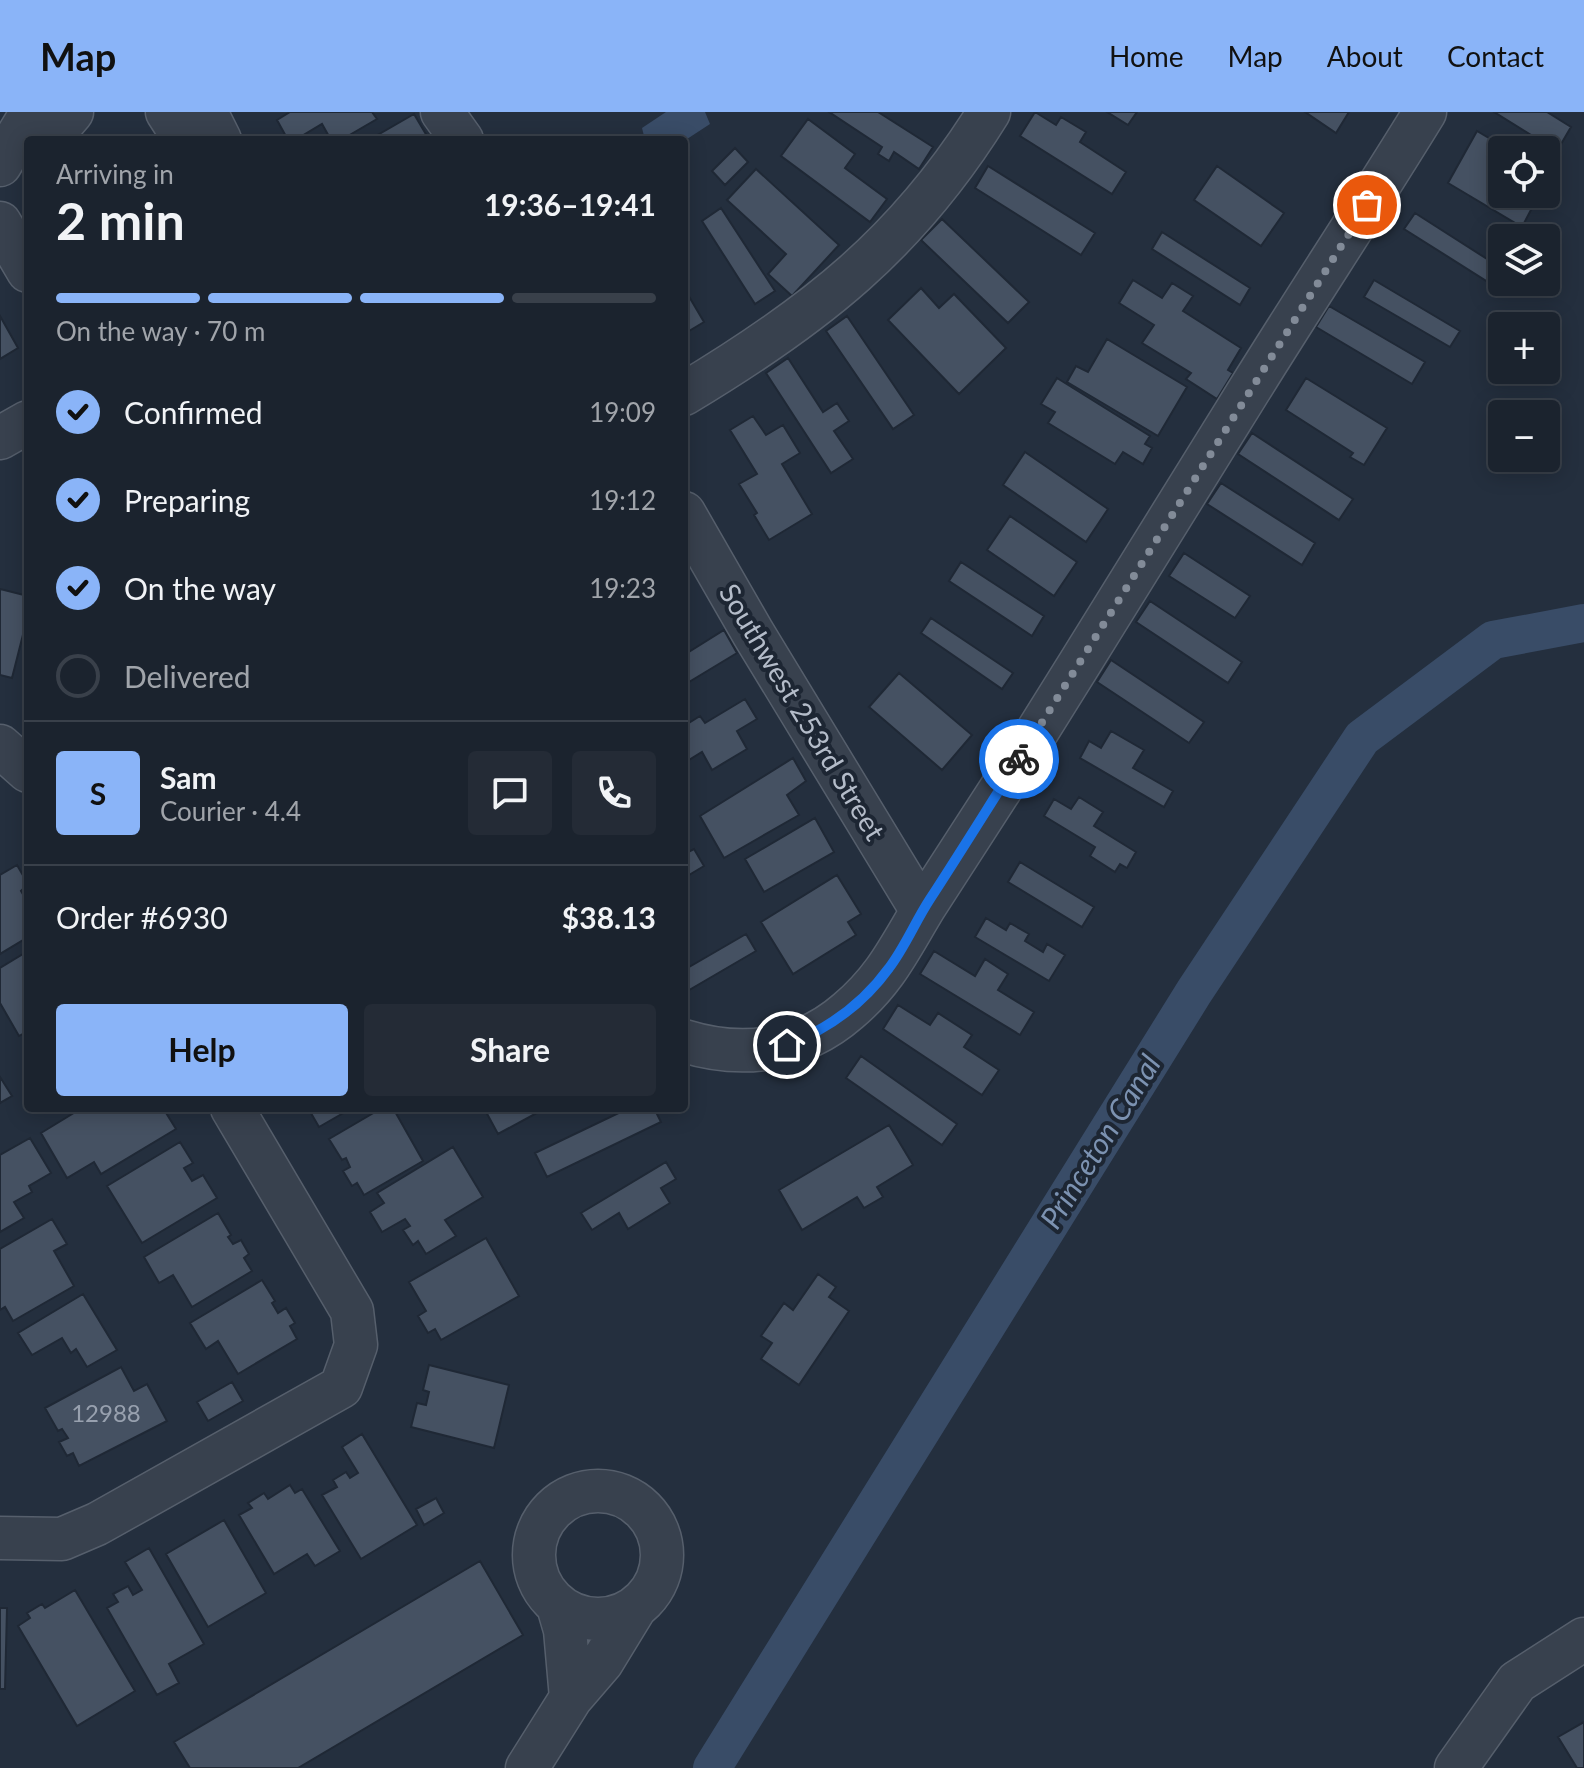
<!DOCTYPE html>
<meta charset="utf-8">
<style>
:root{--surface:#1b232e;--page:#242b36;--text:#f1f3f6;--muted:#a0a4aa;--line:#39404a;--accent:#8ab4f8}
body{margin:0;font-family:Lato,sans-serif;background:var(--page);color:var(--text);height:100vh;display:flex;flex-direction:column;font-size:30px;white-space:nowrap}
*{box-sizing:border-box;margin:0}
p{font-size:26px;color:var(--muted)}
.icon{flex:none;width:44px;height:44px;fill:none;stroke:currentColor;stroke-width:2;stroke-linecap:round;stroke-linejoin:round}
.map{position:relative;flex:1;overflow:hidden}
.drawer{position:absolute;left:24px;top:24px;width:664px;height:976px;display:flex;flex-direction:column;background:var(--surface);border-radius:8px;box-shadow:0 4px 20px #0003,0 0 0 2px var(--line)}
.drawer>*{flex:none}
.tools{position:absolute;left:1488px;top:24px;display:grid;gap:16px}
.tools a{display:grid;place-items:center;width:72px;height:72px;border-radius:8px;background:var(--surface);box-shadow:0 4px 20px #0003,0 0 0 2px var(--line);font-size:40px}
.pin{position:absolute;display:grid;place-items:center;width:68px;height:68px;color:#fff;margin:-34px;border:4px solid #fff;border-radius:50%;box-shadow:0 2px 8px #0007}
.courier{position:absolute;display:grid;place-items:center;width:80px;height:80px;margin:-40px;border:6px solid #1a73e8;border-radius:50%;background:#fff;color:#222;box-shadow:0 2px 10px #0007}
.headline em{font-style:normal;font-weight:700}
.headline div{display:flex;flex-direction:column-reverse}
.headline{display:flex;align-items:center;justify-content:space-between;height:136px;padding:0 32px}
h1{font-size:52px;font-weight:700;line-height:60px}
.bar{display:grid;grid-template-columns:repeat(4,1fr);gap:12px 8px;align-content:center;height:96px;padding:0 32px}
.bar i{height:10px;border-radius:6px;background:var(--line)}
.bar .current{background:var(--accent)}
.bar p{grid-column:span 4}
.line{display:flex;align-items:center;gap:20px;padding:0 32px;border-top:2px solid var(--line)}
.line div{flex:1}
.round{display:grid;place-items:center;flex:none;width:84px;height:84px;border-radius:8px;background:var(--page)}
ol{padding:0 32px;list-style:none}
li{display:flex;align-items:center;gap:24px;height:88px}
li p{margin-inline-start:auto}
li .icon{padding:8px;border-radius:50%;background:var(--accent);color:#111;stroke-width:4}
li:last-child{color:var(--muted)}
li i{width:44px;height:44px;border:4px solid var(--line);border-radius:50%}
.action{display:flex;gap:16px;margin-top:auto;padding:16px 32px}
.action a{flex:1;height:92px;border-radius:8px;background:var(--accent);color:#111;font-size:32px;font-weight:700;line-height:92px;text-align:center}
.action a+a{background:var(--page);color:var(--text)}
header{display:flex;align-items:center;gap:48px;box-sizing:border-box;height:112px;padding:0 40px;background:var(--accent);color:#111}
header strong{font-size:38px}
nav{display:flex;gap:44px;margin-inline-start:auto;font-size:28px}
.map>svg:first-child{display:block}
</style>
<header>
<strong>Map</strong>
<nav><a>Home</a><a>Map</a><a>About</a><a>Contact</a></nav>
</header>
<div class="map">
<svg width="1584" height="1656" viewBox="0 0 1584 1656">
<rect width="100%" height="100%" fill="#242f3e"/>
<path fill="#394c67" d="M666,0H705L710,12L684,29L645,28L642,16Z"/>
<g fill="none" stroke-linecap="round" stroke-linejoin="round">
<path stroke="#394c67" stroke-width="38" d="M712,1656L1194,880L1362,626L1493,528L1584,511"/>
</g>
<path fill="#455162" stroke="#1f2835" stroke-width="2" d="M290,0H372L377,7L341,28H331L322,12L295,28H288L277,8Z
M829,0H878L933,35L919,57L894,40L889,49L878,42L882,35Z
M1035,0L1056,13L1061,5L1086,20L1080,30L1126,60L1112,82L1020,24Z
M1107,0H1137L1128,13Z
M1305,0H1349L1336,21Z
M1494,0H1547L1571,15L1557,39Z
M414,2L427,24L420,28H369Z
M808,7L855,42L845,56L887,87L870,110L781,44Z
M1477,19L1509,38H1502V82H1526L1522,90L1532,96L1522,115L1448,71Z
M735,36L748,50L725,73L712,59Z
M988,54L1095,121L1081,143L975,76Z
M1217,54L1284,101L1261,134L1194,88Z
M756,57L839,133L792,184L768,162L786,142L727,88Z
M721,96L775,179L755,192L702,109Z
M1415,101L1498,154L1488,170L1404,117Z
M942,107L1029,190L1008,211L921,128Z
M1162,120L1250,176L1240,193L1152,137Z
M1133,168L1162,186L1172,171L1193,184L1183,199L1241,236L1228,258L1233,261L1217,287L1186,267L1191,261L1142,231L1154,213L1119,191Z
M1374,168L1460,219L1450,235L1364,185Z
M684,176L704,210L684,222Z
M921,176L939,196L954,182L1006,236L959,282L888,208Z
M1329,194L1425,250L1412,272L1316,215Z
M0,204L18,236L0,247Z
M847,204L914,303L893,317L826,219Z
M1107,227L1187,275L1158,324L1067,270L1076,254L1088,260Z
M788,246L823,300L837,291L849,309L834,319L853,347L831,361L766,261Z
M1057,266L1150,324L1145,332L1152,336L1143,352L1123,340L1115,352L1048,311L1055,300L1041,292Z
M1306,266L1387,316L1364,353L1350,345L1353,341L1286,298Z
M753,304L766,323L783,313L800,341L782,352L812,402L769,428L754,403L757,401L739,372L757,362L730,318Z
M1252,321L1353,387L1339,408L1238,342Z
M1025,340L1108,397L1086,430L1003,373Z
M1221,371L1315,431L1302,453L1207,392Z
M1010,404L1077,450L1054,484L987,438Z
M1184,441L1250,484L1235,506L1169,464Z
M961,450L1044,504L1032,524L949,469Z
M0,477L28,484V503L12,566L0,563Z
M1150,489L1242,550L1228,571L1136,510Z
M931,506L1013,561L1002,577L921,521Z
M724,518L737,541L684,573V543Z
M1111,548L1204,610L1189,631L1097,570Z
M899,561L972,623L942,658L869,595Z
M745,587L757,607L737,619L747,637L712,658L702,640L684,651V614L700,604L705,611Z
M1111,619L1144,638L1133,656L1173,679L1164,695L1080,646L1089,629L1101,636Z
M793,646L806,669L787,683L799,703L724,746L700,704Z
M1079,685L1103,700L1094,714L1136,740L1127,756L1120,752L1115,760L1090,744L1095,735L1044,704L1054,687L1071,697Z
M815,706L834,740L764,780L745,747Z
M694,737L704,754L684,766V742Z
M1020,750L1094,795L1082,815L1008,770Z
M17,753L28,772L21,779L28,791V825L0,842V763Z
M837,763L861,802L848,810L856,823L793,862L761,810Z
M986,806L1006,818L1010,811L1029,822L1025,829L1043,840L1047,832L1065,843L1049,869L975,825Z
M746,822L756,839L684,881V858Z
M28,839V919L19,924L0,891V856Z
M934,839L975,864L985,847L1008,862L998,878L1034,900L1020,923L920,862Z
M898,893L930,913L938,901L972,923L964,935L999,958L982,983L883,917Z
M861,944L957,1012L942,1033L846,966Z
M0,965L12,984L0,991Z
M82,996H149L151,1000L163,996L176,1017L101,1062L94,1050L67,1066L41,1021Z
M308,996H352L319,1015Z
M382,996H393L423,1049L364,1083L357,1071L352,1074L343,1059L350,1055L346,1046L342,1048L329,1027Z
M488,996H546L498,1022L485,998Z
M629,996H654L661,1010L547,1065L535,1041Z
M889,1013L913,1053L877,1075L883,1085L864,1096L857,1085L802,1118L779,1078Z
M30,1026L51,1061L29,1074L32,1080L14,1090L24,1106L0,1120V1043Z
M180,1030L193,1051L184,1056L192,1069L203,1063L217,1086L142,1131L107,1074Z
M453,1035L483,1085L445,1108L456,1124L426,1142L418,1129L413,1133L403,1118L410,1114L405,1107L382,1120L370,1100L384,1091L377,1081Z
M666,1050L676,1067L661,1076L670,1091L628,1117L619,1101L592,1118L581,1101Z
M218,1101L231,1123L228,1125L233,1132L241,1128L249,1142L244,1146L252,1159L192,1195L173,1163L159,1171L144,1145Z
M52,1107L67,1132L54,1139L74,1174L13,1209L5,1195L0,1198V1137Z
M486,1126L519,1184L441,1228L435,1217L428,1221L418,1204L426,1199L409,1170Z
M818,1162L836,1175L829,1185L849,1199L799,1273L761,1247L772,1231L761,1224L784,1191L793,1198Z
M262,1168L275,1189L272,1191L278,1201L286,1196L295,1211L290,1214L297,1227L238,1262L218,1229L206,1237L190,1211Z
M83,1182L117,1238L87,1255L76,1237L71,1241L62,1226L32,1243L18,1221Z
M429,1253L509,1273L494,1336L411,1315L417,1291L426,1293L429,1280L423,1278Z
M121,1255L134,1279L147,1272L167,1309L79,1354L73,1341L67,1344L59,1330L68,1326L62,1317L58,1319L45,1296Z
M232,1270L243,1289L208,1309L197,1290Z
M362,1322L417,1413L361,1447L322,1383L337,1375L333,1368L346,1360L350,1366L358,1361L342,1335Z
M290,1373L295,1381L302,1377L340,1439L315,1454L307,1442L274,1462L239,1403L252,1396L248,1391L264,1381L268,1387Z
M436,1386L444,1401L424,1413L416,1397Z
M224,1408L266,1481L208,1515L166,1442Z
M149,1436L204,1532L169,1552L179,1571L157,1583L107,1496L118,1490L113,1482L128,1474L133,1483L142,1478L125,1450Z
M480,1449L523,1523L298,1656H190L174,1630Z
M75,1478L135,1579L77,1614L18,1514L30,1506L27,1501L42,1492L45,1496Z
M0,1496H7L5,1577H0Z
M1584,1610V1656H1577L1558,1625Z"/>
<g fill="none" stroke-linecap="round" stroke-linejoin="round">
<defs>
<path id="minor" d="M167,0L185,28
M206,0L220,28
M442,0L462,28
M48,28L72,0
M0,53L32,0
M0,111L28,159
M684,282C814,204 908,131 989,0
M0,326L28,310
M684,401L753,521L922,799
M0,634L28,659
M684,929C742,947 801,940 848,899C886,867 900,835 925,794C957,745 988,696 1020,647C1092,532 1163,417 1235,301C1297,200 1363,101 1425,0
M534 1443a64 64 0 1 1 128 0a64 64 0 1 1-128 0Z
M0,1426L62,1427L97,1412L341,1275L356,1233L352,1199L232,996
M558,1494L565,1518L571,1586
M527,1656L571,1586L602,1550L635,1496
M1456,1656L1517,1570L1584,1527"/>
</defs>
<use href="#minor" stroke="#565f6c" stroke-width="45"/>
<use href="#minor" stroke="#38414e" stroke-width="42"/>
</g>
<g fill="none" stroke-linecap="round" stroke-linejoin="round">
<path stroke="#828b98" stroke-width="8" stroke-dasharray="0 14.4" d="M1019,647L1367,93"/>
<path stroke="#1a73e8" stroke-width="10" d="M787,933C828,917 863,892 889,856C905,835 915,810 930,787C960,741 989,694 1019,647"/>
</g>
<g text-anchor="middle" stroke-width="8" stroke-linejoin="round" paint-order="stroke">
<g font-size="24" fill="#98a1af">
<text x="106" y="1310">12988</text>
</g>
<g font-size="28" fill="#b4bcc9" stroke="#1d2633">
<text transform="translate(802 600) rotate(59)" y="10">Southwest 253rd Street</text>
</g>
<g font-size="30" font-style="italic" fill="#7c92b1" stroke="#1d2633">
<text transform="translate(1101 1030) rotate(-58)" y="10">Princeton Canal</text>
</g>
</g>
</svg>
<div class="tools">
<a><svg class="icon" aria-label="locate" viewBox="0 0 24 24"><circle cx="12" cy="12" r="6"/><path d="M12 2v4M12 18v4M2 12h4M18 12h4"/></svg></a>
<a><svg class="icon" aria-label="layers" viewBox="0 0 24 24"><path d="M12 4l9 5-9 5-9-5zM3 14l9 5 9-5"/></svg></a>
<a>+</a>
<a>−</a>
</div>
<div class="pin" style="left:1367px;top:93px;background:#ea580c"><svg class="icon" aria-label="bag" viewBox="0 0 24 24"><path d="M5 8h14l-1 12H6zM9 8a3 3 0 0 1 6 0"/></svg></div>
<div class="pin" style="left:787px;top:933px;background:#1f2937"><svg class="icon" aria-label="home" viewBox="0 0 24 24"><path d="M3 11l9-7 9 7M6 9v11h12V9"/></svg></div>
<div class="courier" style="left:1019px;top:647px"><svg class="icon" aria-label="bike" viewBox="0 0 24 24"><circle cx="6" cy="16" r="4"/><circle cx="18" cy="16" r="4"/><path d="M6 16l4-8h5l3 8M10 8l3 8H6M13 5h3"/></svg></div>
<section class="drawer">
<div class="headline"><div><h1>2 min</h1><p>Arriving in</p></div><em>19:36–19:41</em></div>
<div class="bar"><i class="current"></i><i class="current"></i><i class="current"></i><i></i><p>On the way · 70 m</p></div>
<ol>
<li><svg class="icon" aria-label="check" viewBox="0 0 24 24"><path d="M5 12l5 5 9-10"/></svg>Confirmed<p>19:09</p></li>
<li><svg class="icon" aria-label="check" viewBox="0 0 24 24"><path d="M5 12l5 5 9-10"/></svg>Preparing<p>19:12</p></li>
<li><svg class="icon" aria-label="check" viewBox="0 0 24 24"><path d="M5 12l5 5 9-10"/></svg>On the way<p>19:23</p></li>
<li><i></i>Delivered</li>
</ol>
<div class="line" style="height:144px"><b class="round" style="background:var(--accent);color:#111">S</b><div><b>Sam</b><p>Courier · 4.4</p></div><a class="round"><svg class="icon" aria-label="chat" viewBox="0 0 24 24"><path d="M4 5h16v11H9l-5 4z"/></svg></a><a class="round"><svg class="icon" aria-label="phone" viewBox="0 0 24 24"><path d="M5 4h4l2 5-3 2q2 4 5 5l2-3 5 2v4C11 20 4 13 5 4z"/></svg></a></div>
<div class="line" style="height:104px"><div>Order #6930</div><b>$38.13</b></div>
<div class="action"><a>Help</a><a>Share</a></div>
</section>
</div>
